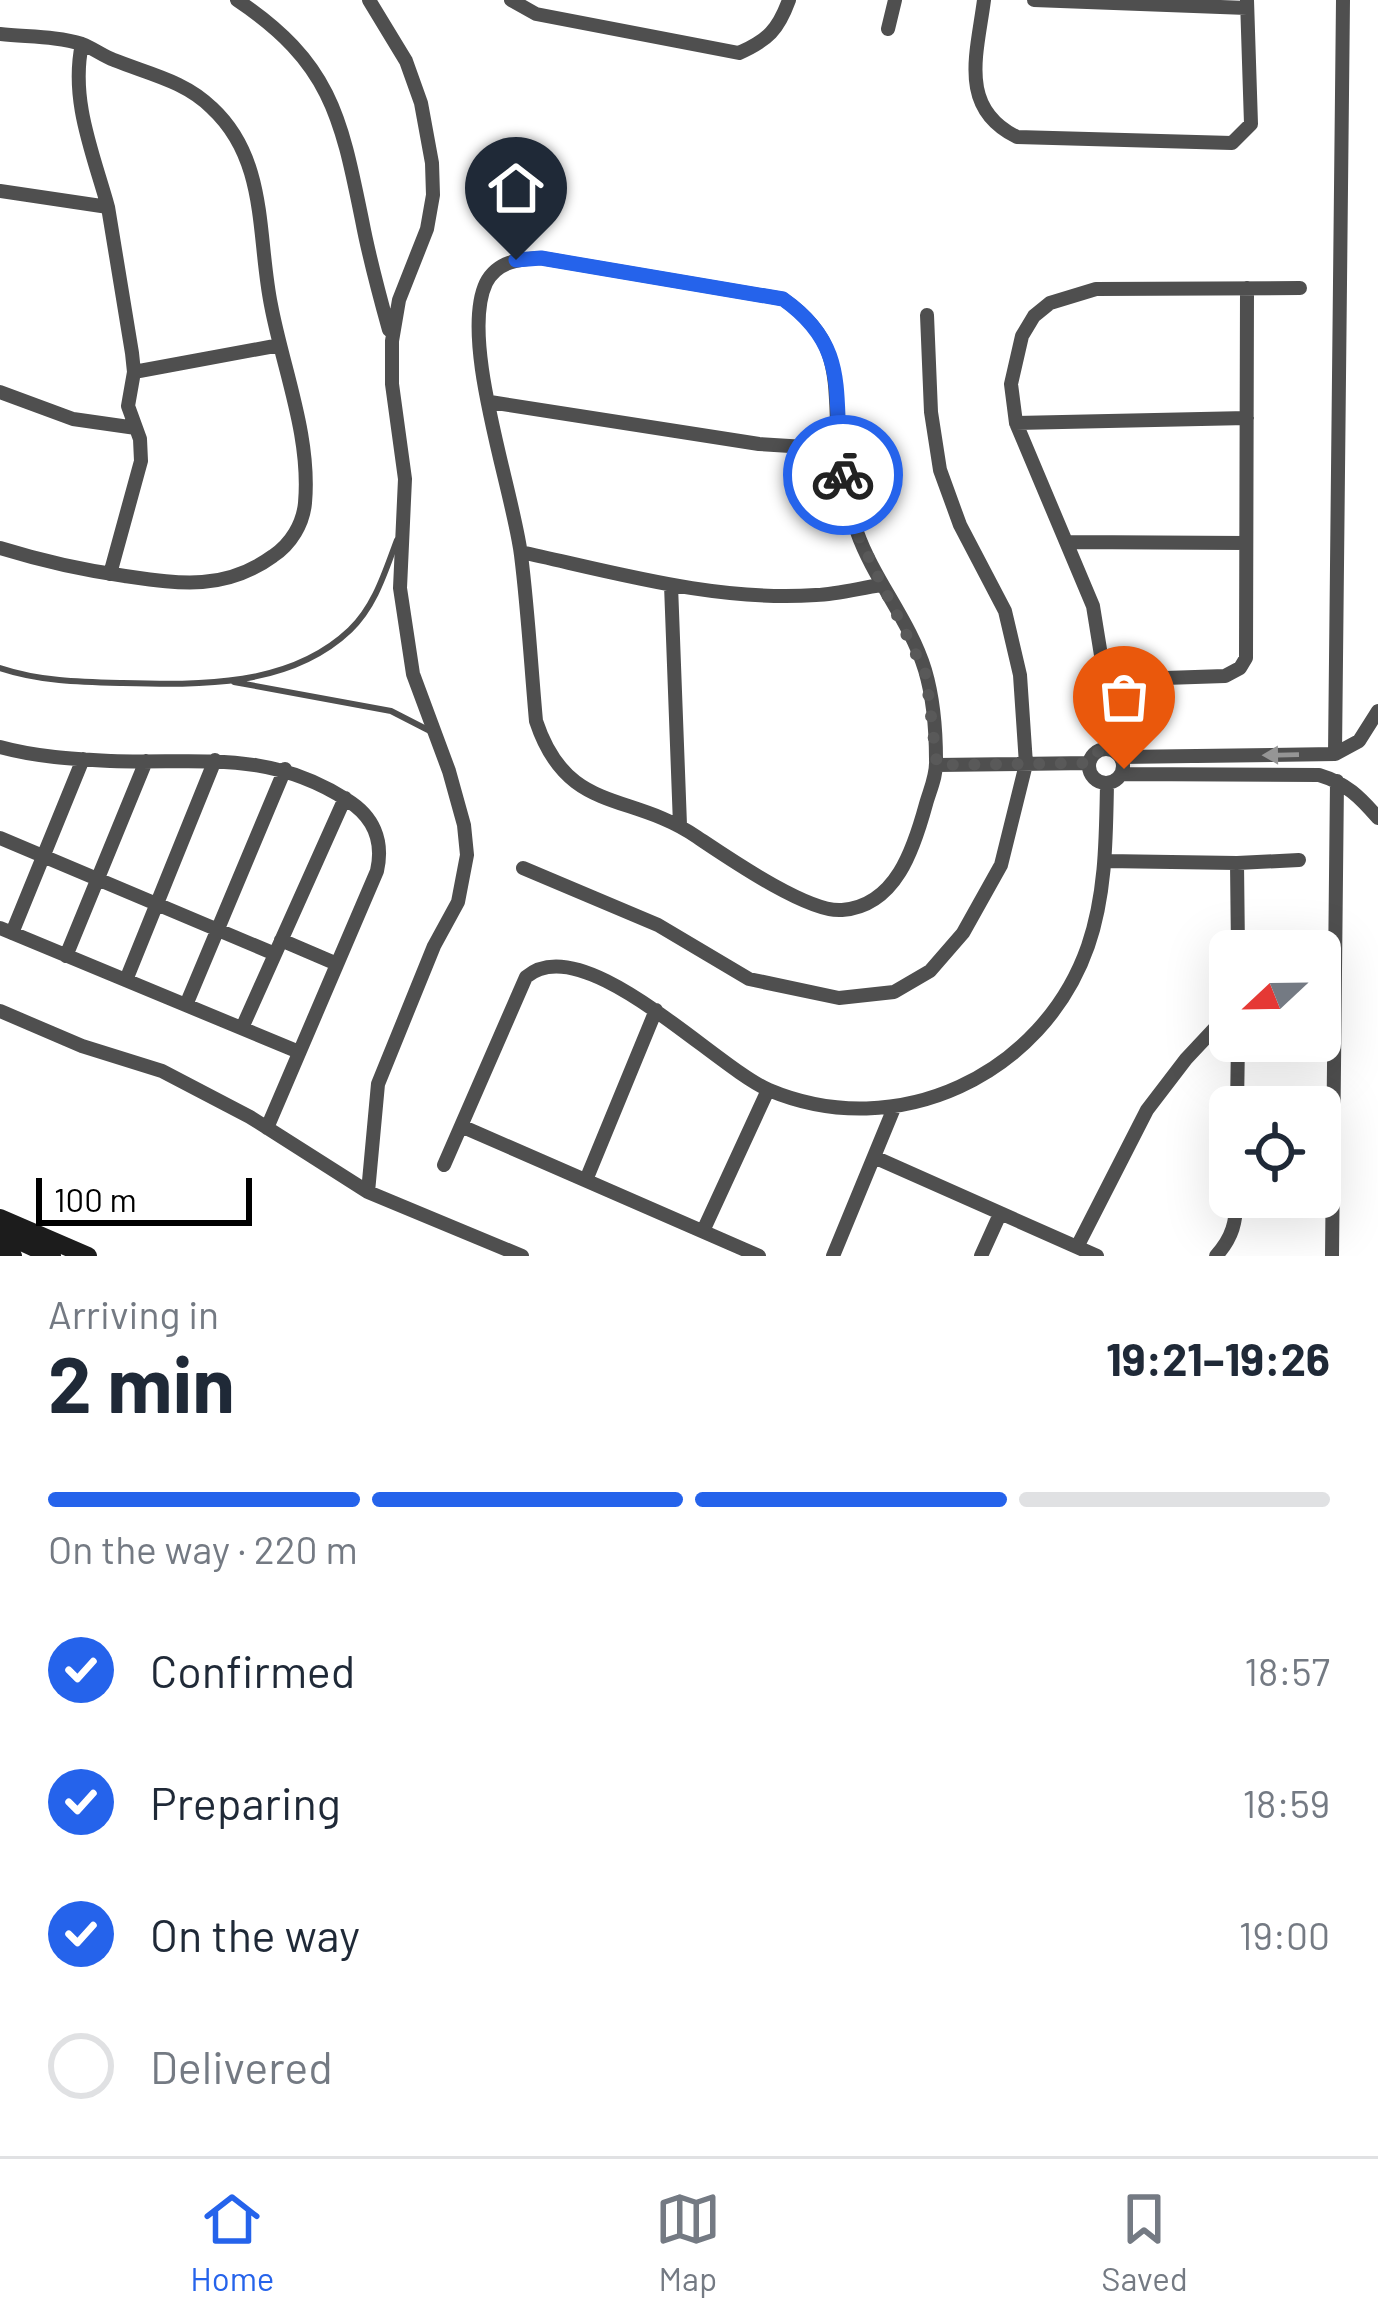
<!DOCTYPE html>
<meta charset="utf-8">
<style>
:root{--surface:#fff;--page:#f6f6f7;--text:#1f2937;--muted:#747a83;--line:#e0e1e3;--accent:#2563eb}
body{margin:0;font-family:Barlow,sans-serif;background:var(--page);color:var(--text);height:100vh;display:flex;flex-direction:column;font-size:45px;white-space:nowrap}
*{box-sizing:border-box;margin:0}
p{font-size:39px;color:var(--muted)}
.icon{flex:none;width:66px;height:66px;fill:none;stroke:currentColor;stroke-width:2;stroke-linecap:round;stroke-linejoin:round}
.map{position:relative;height:1256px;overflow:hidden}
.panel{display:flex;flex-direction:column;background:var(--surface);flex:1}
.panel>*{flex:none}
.needle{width:78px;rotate:248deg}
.tools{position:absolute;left:1209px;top:930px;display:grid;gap:24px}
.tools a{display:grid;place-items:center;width:132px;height:132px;border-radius:18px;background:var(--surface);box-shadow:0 12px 48px #0002;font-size:60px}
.scale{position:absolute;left:36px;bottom:30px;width:216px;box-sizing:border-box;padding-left:12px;border:6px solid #000;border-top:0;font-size:33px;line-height:42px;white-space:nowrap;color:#000;-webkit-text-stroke:9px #fff;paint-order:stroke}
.pin{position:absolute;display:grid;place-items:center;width:102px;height:102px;color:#fff;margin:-123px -51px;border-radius:50% 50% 50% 0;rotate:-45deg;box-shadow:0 0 12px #0007}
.pin .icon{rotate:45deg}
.courier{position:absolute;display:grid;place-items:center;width:120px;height:120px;margin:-60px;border:9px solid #2563eb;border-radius:50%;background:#fff;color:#222;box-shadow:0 3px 15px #0007}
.head em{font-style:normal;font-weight:700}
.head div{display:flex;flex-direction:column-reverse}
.head{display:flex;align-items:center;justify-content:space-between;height:204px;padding:0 48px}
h1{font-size:78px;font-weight:700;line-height:90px}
.bar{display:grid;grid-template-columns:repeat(4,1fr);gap:18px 12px;align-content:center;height:144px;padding:0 48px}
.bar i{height:15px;border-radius:9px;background:var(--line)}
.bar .current{background:var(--accent)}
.bar p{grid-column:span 4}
ol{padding:0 48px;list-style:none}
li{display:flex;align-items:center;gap:36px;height:132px}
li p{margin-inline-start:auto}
li .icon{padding:12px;border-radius:50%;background:var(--accent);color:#fff;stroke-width:4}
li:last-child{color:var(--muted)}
li i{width:66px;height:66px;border:6px solid var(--line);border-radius:50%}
.dock{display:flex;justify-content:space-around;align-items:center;height:168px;border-top:3px solid var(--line);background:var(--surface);font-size:33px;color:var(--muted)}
.dock a{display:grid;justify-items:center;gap:6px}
.dock .current{color:var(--accent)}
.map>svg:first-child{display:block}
</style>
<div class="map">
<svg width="1378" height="1256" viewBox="0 0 1378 1256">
<rect width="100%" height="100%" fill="#fff"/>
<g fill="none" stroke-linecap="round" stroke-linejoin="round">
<path stroke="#4f4f4f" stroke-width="6" d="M0,668C39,681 79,682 120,683C198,685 289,688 350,630C375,606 385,572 397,540
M234,682L391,711L430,731"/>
<path stroke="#4f4f4f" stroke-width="14" d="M237,0C331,63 341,117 362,220C369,257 379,294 389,330
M511,0L536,14L739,53C768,40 778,30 789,0
M984,0C977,54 958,108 1017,137L1232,143L1251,124L1247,0
M1034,0L1247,8
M888,29L895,0
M0,34C26,37 57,36 82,44C93,48 103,56 114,60C149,74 185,81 212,108C268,160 257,236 271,305C283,369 311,436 305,503C303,524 291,544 273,556C225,591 180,584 125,576C81,570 42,561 0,548
M82,44C70,100 93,153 108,207
M0,191L108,207L132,353L134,372L128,406L140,439L141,461L110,574
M541,258L783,299C842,340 834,378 838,443C840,472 847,504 857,532C874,580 910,621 925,670C933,697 936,732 936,760C937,775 930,790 926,804C914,848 896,906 842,910C808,913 727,857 697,837C630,791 567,815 536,721C531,666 528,610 521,555C513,490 459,340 486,283C497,261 520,259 541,258Z
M134,372L280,345
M0,392L73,419L136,428
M490,402L759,444L838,449
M1016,423L1247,418
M1068,542L1246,543
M521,552C617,573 717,602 816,595C838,594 860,588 881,585
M671,585L680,825
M1105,680L1225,676L1240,668L1246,658L1247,288
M0,747C36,757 74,759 111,761C199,764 268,749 347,800C373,816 384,840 377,871L267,1128
M1106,748L1105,680L1093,606L1016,423L1011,384L1022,336L1034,316L1050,303L1096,289L1300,288
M1089 766a17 17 0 1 1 34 0a17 17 0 1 1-34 0Z
M1335,754L1343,0
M1121,757L1335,754L1359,741L1378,711
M937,765L1089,763
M1122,774L1319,775C1346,783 1360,797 1378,818
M0,838L275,954
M1106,861L1237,863L1238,951
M1237,863L1299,860
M523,868L658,925L749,979L839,998L894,992L930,971L963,933L1001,865L1026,764L1020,675L1005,611L960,525L940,470L931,412L927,315
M0,928L299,1052
M12,933L83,759
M281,940L337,964
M66,956L146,761
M126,980L215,760
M186,1005L285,769
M0,1011L82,1046L162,1071L250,1117L368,1192L522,1256
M242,1028L345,798
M1237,1107L1238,1041
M461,1126L759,1256
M874,1157L1097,1256
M444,1165L526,977C583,927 715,1067 769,1090C897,1144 1043,1075 1088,946C1106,894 1106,838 1107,783
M586,1180L656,1010
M368,1192L378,1084L434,946L458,902L467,855L464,825L449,771L413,674L400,588L405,479L392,384V341L399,300L427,229L433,195L432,163L421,103L406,61L369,0
M703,1231L768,1090
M1077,1247L1147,1110L1186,1059L1230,1012
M833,1256L894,1108
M981,1256L1000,1214
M1216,1256C1233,1237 1236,1222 1237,1197
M1332,1256L1337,781"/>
<path stroke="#1c1c1c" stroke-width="18" d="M0,1218L88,1256
M0,1232L52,1256
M0,1250L13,1256"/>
</g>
<defs><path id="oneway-solid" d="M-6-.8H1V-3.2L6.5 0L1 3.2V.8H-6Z" transform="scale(3)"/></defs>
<use fill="#959595" href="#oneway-solid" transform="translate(1281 755) rotate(179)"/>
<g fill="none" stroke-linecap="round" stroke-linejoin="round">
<path stroke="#595959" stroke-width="12" stroke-dasharray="0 21.6" d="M843,475L857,533L926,675L937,765L1089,763L1095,753L1106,748L1121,757L1124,769"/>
<path stroke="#2563eb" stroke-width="15" d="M516,260L541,258L783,299C855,350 830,401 843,475"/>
</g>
</svg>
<div class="tools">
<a><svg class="needle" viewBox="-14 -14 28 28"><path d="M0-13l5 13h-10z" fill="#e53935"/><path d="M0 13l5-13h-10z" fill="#747a83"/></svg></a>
<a><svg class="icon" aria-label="locate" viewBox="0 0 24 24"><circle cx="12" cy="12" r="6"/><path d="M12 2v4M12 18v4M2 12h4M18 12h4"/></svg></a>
</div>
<div class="scale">100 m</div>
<div class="pin" style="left:1124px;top:769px;background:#ea580c"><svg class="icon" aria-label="bag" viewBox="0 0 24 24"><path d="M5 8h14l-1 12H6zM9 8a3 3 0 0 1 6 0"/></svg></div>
<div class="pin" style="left:516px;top:260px;background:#1f2937"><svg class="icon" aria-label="home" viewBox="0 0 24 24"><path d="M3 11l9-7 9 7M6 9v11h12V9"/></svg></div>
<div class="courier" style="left:843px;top:475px"><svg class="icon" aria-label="bike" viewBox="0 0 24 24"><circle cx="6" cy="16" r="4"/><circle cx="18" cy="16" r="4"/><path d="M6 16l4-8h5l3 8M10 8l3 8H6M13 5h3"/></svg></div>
</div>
<section class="panel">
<div class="head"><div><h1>2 min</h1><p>Arriving in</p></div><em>19:21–19:26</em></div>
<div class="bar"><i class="current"></i><i class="current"></i><i class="current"></i><i></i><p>On the way · 220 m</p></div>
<ol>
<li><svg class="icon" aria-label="check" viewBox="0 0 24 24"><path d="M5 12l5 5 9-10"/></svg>Confirmed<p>18:57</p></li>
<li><svg class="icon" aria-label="check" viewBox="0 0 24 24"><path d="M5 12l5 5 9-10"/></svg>Preparing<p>18:59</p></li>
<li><svg class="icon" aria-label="check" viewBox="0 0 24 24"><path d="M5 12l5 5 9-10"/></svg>On the way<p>19:00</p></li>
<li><i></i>Delivered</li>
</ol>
</section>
<nav class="dock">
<a class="current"><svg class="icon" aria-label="home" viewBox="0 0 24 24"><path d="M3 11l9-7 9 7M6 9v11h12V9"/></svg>Home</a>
<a><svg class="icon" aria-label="map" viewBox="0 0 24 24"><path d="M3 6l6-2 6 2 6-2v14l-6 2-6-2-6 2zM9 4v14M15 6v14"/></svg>Map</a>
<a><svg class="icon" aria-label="saved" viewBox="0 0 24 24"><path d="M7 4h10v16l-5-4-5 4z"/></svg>Saved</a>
</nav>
